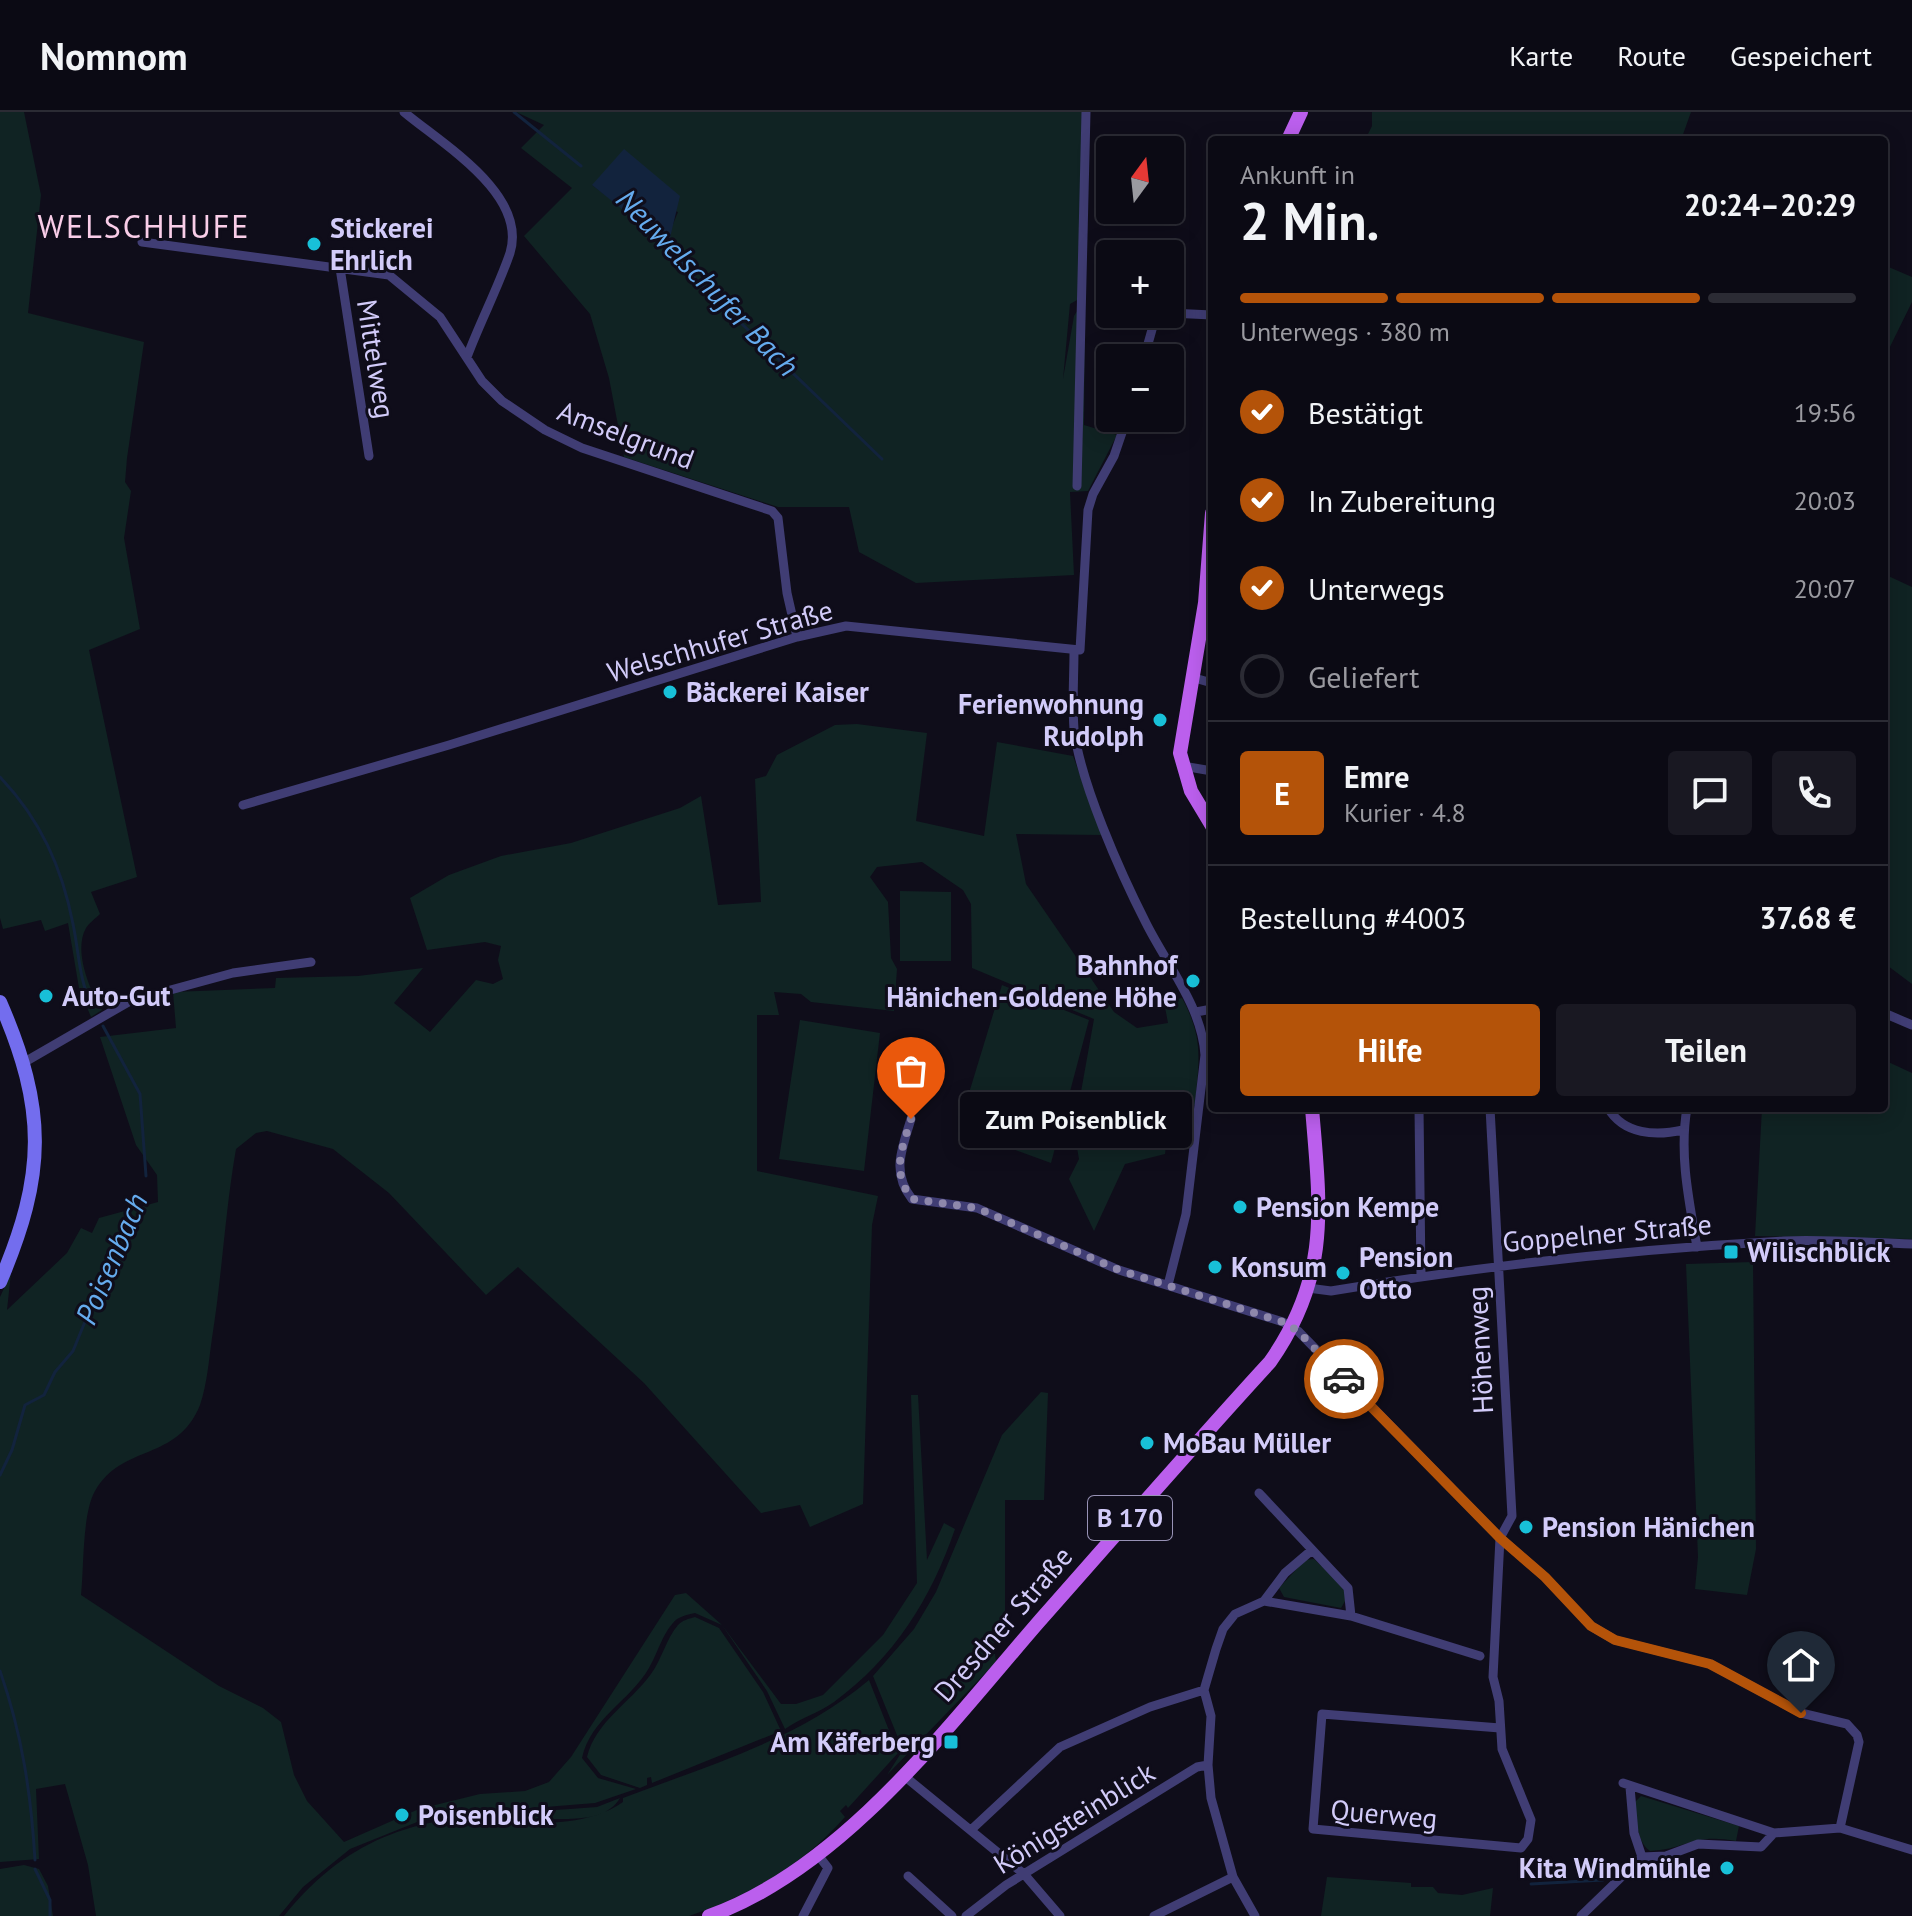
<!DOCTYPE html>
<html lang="de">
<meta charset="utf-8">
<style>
:root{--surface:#0b0a14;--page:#191822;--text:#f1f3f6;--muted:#9a9aa0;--line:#2b2b34;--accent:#b45309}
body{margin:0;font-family:"PT Sans",sans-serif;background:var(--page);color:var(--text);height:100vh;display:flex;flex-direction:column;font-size:30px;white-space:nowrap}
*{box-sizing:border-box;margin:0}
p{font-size:26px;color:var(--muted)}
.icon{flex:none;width:44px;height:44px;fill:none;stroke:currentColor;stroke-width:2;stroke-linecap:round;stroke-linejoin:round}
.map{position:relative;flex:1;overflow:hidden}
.drawer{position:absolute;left:1208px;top:24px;width:680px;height:976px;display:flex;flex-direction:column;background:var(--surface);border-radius:8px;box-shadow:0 4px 20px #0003,0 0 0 2px var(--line)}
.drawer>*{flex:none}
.needle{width:52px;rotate:15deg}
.controls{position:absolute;left:1096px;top:24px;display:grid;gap:16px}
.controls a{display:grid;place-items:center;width:88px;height:88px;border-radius:8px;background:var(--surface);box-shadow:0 4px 20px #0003,0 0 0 2px var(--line);font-size:40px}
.pin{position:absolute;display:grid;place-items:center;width:68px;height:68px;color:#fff;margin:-82px -34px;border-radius:50% 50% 50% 0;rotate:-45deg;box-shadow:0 0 8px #0007}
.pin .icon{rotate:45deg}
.courier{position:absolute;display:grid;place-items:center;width:80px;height:80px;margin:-40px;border:6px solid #b45309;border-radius:50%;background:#fff;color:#222;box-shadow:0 2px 10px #0007}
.bubble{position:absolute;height:56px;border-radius:8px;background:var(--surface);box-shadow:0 4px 20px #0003,0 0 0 2px var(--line);font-size:26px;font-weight:700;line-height:56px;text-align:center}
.head em{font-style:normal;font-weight:700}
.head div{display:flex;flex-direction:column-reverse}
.head{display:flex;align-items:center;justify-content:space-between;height:136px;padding:0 32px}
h1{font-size:52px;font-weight:700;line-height:60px}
.bar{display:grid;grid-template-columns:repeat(4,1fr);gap:12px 8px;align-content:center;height:96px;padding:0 32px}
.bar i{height:10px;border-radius:6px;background:var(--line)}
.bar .on{background:var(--accent)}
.bar p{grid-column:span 4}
.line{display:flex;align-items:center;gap:20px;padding:0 32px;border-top:2px solid var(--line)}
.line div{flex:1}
.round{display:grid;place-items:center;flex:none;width:84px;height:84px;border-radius:8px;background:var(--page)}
ol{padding:0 32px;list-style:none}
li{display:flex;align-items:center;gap:24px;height:88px}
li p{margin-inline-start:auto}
li .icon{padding:8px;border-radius:50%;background:var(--accent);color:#fff;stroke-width:4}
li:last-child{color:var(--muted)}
li i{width:44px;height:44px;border:4px solid var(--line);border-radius:50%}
.button{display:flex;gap:16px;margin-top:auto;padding:16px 32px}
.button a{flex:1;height:92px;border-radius:8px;background:var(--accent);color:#fff;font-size:32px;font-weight:700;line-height:92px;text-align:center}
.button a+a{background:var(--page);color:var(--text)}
header{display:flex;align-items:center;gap:48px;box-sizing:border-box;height:112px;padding:0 40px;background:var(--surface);border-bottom:2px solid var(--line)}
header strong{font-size:38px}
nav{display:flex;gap:44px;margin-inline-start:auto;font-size:28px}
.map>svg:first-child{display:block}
</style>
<header>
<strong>Nomnom</strong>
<nav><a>Karte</a><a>Route</a><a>Gespeichert</a></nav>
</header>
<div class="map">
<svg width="1912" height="1804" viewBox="0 0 1912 1804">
<rect width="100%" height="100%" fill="#0f0d1a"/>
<path fill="#102323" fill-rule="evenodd" d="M0,0H24L41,83L28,201L144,230L127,346L125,370L131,379L124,426L140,517L89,538L137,765L91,780L100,802C96,806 89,811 86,816C73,839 90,879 102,898L91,905L79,876L68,811L45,819L41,808L3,817L0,806Z
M516,0H1084L1079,187L1070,192L1063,267L1074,204L1079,196L1085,197L1084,313L1117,323L1088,379L1070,380L1074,463L916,471L859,440L849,395H778L624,345L609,266L590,202L524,124L572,76L521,36L544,13ZM592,73L678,100L671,117L625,98Z
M1372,0H1691L1681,28H1365L1372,14Z
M1884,153L1912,165V190L1884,247Z
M1884,462L1912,475V872L1884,851Z
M857,612L927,621L916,709L984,724L997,630L1073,644L1102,723L1016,722L1026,772L1114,900L1137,916L1168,911L1164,890L1182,886C1204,927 1199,948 1195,993L1171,991L1165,1042L1125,1052L1094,1119L1069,1067L1079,1047L1074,1019L1094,907L972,856L971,792L963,778L922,750L877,755L870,765L888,790L891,846L897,857L894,899L811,890L801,882L774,880L779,903H757V1059L878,1084L872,1113L863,1392L810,1415L800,1393L761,1401L644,1271L518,1155L486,1183L389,1081L333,1037L267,1019L256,1021L236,1037C225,1100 222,1164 212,1226C209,1247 207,1273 200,1293C177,1350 123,1331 95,1379C82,1402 84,1456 81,1483L219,1574L263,1596L281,1610L294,1663L307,1689L344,1730L419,1697L480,1682L525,1679L549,1670L571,1645L675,1483L686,1481L722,1513L781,1592H796L823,1583L883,1523L917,1471L911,1283H918L927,1448L944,1411L955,1417C931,1487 894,1546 834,1590C819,1601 800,1606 785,1617L767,1579L722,1513L695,1501C689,1502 682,1504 677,1507C663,1519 658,1541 649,1556C629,1590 591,1606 582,1646L598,1666L636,1677L595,1691L432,1704L350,1737L303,1775L279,1804H96L88,1753L65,1672L36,1677L39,1747L0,1750V1185L11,1161L7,1198L67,1141L81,1116L92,1121L99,1106L158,1090L157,1063L136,1033L100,925L176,916L173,880L275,876L276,866L358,864L423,856L394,891L430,920L476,868L493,872L503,867L498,848L501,834L485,830L427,838L410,786L449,763L501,744L571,731L680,696L701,684L718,793L761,790L755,667L766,664L777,643L835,613Z
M900,779L951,780V849H900Z
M1002,873L1089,908L1051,1051L958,1017Z
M800,908L880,921L864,1059L779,1047Z
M1884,948L1912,961V1127L1755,1124L1762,996H1884Z
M1753,1150L1756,1437L1747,1483L1695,1477L1698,1445L1686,1152Z
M1041,1280L1048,1281L1044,1388H1005V1528L985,1534L986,1541L995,1542L996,1550L887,1663L903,1638L873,1564L914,1517L936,1480L1002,1323Z
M1314,1447L1342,1474L1348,1484L1341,1496L1284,1485L1279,1476L1305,1448Z
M695,1505L719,1516L763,1580L781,1619L652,1671L651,1665L647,1666V1673L640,1676L601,1663L587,1645C596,1609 630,1591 651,1562C662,1547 666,1527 678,1513C683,1508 688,1507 695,1505Z
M869,1568L898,1641L848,1696L846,1693L840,1699L845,1705C803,1753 749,1784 689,1804H284C374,1692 469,1706 597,1695L620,1686C600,1720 539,1699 508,1712C546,1711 591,1713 623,1690V1686C709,1653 798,1628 869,1568Z
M1641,1684L1739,1714L1736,1729C1693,1721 1687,1737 1650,1739C1636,1729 1637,1707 1634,1691Z
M24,1753L39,1757L48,1774L53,1804H0V1757Z
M1327,1765L1411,1771V1775H1433L1438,1781L1462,1783L1493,1776L1490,1804H1321Z"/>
<path fill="#12233d" d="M624,37L680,84L668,134L592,73Z"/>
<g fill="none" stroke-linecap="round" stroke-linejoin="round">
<path stroke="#12233d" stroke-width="3" d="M514,0L581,54
M668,128L687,159L882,347
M0,665C40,707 62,755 73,812C79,840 79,870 93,896
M103,914L140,982L146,1064
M0,1363L12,1338L25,1293L44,1283L55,1260L73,1239L136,1085
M0,1559C22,1622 31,1681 35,1748
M35,1757L50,1788V1804
M1531,1772L1603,1768"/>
<path stroke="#403d74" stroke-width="9" d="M404,0C442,32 528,82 510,141C498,176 480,210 467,245
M142,130L389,163L440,205L482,269L502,289L545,318L582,336L772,399L778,406L787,481L797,525
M340,156L369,344
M1170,201L1212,203
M1144,246L1153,214L1167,202
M1077,374L1086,0
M1074,538C1074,564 1072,591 1074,617C1080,670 1121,762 1146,811C1167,853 1202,895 1205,943L1186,1102L1168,1173
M1191,565L1212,571
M1183,654L1212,659
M243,693L449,633L797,525L846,514L1080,538L1088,398L1093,382L1114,344L1127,306
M1196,900L1212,897
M1884,901L1912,913
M23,951L130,889L233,861L311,850
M1419,996L1421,1164
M1490,996L1512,1404L1500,1426L1493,1565L1499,1589L1502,1637L1531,1708L1528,1727L1521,1736L1313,1717L1322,1602L1500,1616
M1608,996C1624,1023 1656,1024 1683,1018
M1687,996C1679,1042 1689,1089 1697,1135
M911,1007C902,1037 891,1060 912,1087L977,1096L1119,1158L1283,1210L1298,1219L1500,1426L1545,1465L1591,1514L1615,1528L1710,1552L1801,1601L1847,1612L1857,1623L1859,1630L1840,1716
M1308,1176L1331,1179C1481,1154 1632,1137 1784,1129C1826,1127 1870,1131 1912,1132
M1259,1381L1348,1476L1351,1504L1480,1544
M1264,1489L1285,1461L1312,1438
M903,1663L1024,1762L1060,1804
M1623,1671L1774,1721L1840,1716L1912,1738
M1630,1675L1634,1721L1642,1745
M972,1717L1060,1635L1150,1595L1204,1578
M1642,1745L1666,1744L1698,1732L1761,1735L1774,1721
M908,1764L952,1804
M803,1804L828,1756L818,1743
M966,1804L1006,1773L1197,1655L1208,1653
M1154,1804L1233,1765
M1255,1804L1233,1765L1211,1686L1208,1653L1211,1604L1204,1578L1216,1537L1223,1517L1235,1502L1264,1489L1351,1504
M1581,1804L1642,1745"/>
<path stroke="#736dee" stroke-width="14" d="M0,890C47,998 46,1062 0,1170"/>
<path stroke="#bb5fed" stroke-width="14" d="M1288,28L1301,0
M1212,401L1205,491L1180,641L1191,679L1212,714
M709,1804C840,1758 947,1616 1036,1513C1114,1425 1191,1336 1270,1250C1331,1163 1320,1095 1312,996"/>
</g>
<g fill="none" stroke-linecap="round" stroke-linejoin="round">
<path stroke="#8e88ab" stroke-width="8" stroke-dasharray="0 14.4" d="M911,1007C902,1037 891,1060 912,1087L977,1096L1119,1158L1283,1210L1298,1219L1344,1267"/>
<path stroke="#b45309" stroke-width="10" d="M1344,1267L1500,1426L1545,1465L1591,1514L1615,1528L1710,1552L1801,1601"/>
</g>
<g fill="#18c0d8" stroke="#0f0d1a" stroke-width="3">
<circle cx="314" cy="132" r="8"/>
<circle cx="670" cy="580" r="8"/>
<circle cx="1160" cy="608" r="8"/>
<circle cx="1193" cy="869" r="8"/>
<circle cx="46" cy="884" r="8"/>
<circle cx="1240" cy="1095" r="8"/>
<rect x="1723" y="1132" width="16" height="16" rx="4"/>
<circle cx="1215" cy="1155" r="8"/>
<circle cx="1343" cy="1161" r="8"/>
<circle cx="1147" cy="1331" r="8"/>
<circle cx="1526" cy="1415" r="8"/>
<rect x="943" y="1622" width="16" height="16" rx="4"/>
<circle cx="402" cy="1703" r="8"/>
<circle cx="1727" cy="1756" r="8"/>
</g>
<g text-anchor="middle" stroke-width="6" stroke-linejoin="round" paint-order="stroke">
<rect fill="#0f0d1a" stroke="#9892b6" stroke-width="2" x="1088" y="1384" width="84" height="44" rx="6"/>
<g font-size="26" font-weight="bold" fill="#d2cbf9">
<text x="1130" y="1415">B 170</text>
</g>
<g font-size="28" font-weight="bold" fill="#d2cbf9" stroke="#0f0d1a" text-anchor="start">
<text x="330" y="126">Stickerei<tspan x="330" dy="32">Ehrlich</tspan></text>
<text x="686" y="590">Bäckerei Kaiser</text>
<text x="1144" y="602" text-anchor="end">Ferienwohnung<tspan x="1144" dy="32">Rudolph</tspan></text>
<text x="1177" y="863" text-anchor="end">Bahnhof<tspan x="1177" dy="32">Hänichen-Goldene Höhe</tspan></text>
<text x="62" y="894">Auto-Gut</text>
<text x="1256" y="1105">Pension Kempe</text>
<text x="1747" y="1150">Wilischblick</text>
<text x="1359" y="1155">Pension<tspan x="1359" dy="32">Otto</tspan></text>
<text x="1231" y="1165">Konsum</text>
<text x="1163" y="1341">MoBau Müller</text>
<text x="1542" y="1425">Pension Hänichen</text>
<text x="935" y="1640" text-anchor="end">Am Käferberg</text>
<text x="418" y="1713">Poisenblick</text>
<text x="1711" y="1766" text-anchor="end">Kita Windmühle</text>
</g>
<g font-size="28" fill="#d2cbf9" stroke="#0f0d1a">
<text transform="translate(376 247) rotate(81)" y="10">Mittelweg</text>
<text transform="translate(626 323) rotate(21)" y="10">Amselgrund</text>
<text transform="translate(720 529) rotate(-16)" y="10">Welschhufer Straße</text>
<text transform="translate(1607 1121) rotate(-5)" y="10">Goppelner Straße</text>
<text transform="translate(1480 1238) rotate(-93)" y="10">Höhenweg</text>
<text transform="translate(1003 1512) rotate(-49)" y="10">Dresdner Straße</text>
<text transform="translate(1384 1702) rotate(5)" y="10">Querweg</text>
<text transform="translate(1074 1706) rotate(-32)" y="10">Königsteinblick</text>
</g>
<g font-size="30" font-style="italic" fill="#65abee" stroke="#0f0d1a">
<text transform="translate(707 171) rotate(46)" y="10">Neuwelschufer Bach</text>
<text transform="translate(112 1147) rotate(-67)" y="10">Poisenbach</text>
</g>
<g font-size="32" letter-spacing="2" fill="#f9cde8" stroke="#0f0d1a">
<text x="144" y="126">WELSCHHUFE</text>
</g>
</g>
</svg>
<div class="controls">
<a><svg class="needle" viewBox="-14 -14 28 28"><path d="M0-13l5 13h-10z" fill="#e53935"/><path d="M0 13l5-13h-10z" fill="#9a9aa0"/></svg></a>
<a>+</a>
<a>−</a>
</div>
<div class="pin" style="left:911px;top:1007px;background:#ea580c"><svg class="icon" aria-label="bag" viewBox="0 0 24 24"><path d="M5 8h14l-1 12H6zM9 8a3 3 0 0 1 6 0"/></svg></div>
<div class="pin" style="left:1801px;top:1601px;background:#1f2937"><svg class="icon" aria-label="home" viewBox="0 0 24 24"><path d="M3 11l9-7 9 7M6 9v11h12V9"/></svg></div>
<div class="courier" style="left:1344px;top:1267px"><svg class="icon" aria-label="car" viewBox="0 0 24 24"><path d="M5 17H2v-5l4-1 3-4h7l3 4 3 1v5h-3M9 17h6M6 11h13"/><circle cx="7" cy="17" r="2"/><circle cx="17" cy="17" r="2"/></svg></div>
<div class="bubble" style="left:960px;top:980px;width:232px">Zum Poisenblick</div>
<section class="drawer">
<div class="head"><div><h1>2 Min.</h1><p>Ankunft in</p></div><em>20:24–20:29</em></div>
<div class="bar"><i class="on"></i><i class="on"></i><i class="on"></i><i></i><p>Unterwegs · 380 m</p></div>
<ol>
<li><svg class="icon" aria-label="check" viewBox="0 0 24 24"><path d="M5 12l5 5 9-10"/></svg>Bestätigt<p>19:56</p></li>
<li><svg class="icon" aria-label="check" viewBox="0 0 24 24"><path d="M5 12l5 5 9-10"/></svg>In Zubereitung<p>20:03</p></li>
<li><svg class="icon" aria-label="check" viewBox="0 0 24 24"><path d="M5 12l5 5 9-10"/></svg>Unterwegs<p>20:07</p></li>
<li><i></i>Geliefert</li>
</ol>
<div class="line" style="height:144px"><b class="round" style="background:var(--accent);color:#fff">E</b><div><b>Emre</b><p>Kurier · 4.8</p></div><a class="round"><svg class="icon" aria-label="chat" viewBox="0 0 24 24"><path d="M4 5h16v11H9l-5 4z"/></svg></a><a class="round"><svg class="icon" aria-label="phone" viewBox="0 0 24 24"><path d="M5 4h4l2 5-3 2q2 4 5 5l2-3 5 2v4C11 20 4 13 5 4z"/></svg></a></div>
<div class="line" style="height:104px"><div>Bestellung #4003</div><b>37.68 €</b></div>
<div class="button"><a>Hilfe</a><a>Teilen</a></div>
</section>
</div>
